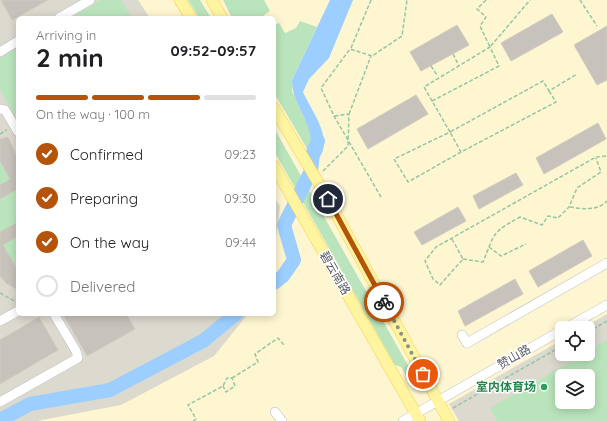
<!DOCTYPE html>
<meta charset="utf-8">
<style>
:root{--surface:#fff;--page:#f6f6f6;--text:#202124;--muted:#757577;--line:#e0e0e0;--accent:#b45309}
body{margin:0;font-family:Quicksand,"Noto Sans SC",sans-serif;background:var(--page);color:var(--text);height:100vh;display:flex;flex-direction:column;font-size:15px;white-space:nowrap}
*{box-sizing:border-box;margin:0}
p{font-size:13px;color:var(--muted)}
.icon{flex:none;width:22px;height:22px;fill:none;stroke:currentColor;stroke-width:2;stroke-linecap:round;stroke-linejoin:round}
.map{position:relative;flex:1;overflow:hidden}
.panel{position:absolute;left:16px;top:16px;width:260px;height:300px;display:flex;flex-direction:column;background:var(--surface);border-radius:6px;box-shadow:0 2px 10px #0003}
.panel>*{flex:none}
.buttons{position:absolute;left:555px;top:321px;display:grid;gap:8px}
.buttons a{display:grid;place-items:center;width:40px;height:40px;border-radius:6px;background:var(--surface);box-shadow:0 2px 10px #0003;font-size:20px}
.pin{position:absolute;display:grid;place-items:center;width:34px;height:34px;color:#fff;margin:-17px;border:2px solid #fff;border-radius:50%;box-shadow:0 1px 4px #0007}
.courier{position:absolute;display:grid;place-items:center;width:40px;height:40px;margin:-20px;border:3px solid #b45309;border-radius:50%;background:#fff;color:#222;box-shadow:0 1px 5px #0007}
.head em{font-style:normal;font-weight:700}
.head div{display:flex;flex-direction:column-reverse}
.head{display:flex;align-items:center;justify-content:space-between;height:68px;padding:0 20px}
h1{font-size:26px;font-weight:700;line-height:30px}
.bar{display:grid;grid-template-columns:repeat(4,1fr);gap:6px 4px;align-content:center;height:48px;padding:0 20px}
.bar i{height:5px;border-radius:3px;background:var(--line)}
.bar .current{background:var(--accent)}
.bar p{grid-column:span 4}
ol{padding:0 20px;list-style:none}
li{display:flex;align-items:center;gap:12px;height:44px}
li p{margin-inline-start:auto}
li .icon{padding:4px;border-radius:50%;background:var(--accent);color:#fff;stroke-width:4}
li:last-child{color:var(--muted)}
li i{width:22px;height:22px;border:2px solid var(--line);border-radius:50%}
.map>svg:first-child{display:block}
</style>
<div class="map">
<svg width="607" height="421" viewBox="0 0 607 421">
<rect width="100%" height="100%" fill="#eceadf"/>
<path fill="#fef6d1" fill-rule="evenodd" d="M0,0H607V421H0ZM18,18H274V314H18ZM562,328H588V354H562ZM562,376H588V402H562Z"/>
<path fill="#dcd9ce" fill-rule="evenodd" d="M0,0H138L150,18H18V314H248L214,356L121,405L37,421H0Z
M274,197L280,206L274,254Z
M607,314V421H459L449,404L562,340V354H588V328H583ZM562,376H588V402H562Z"/>
<path fill="#bae5bc" fill-rule="evenodd" d="M101,0H121L132,18H70Z
M188,0H200L211,18H199Z
M223,0H264L270,11L260,18H232Z
M300,21L317,27L292,80V91L311,132V142L306,147L274,93V25L279,23L285,33L296,28Z
M18,48V121L0,90V58Z
M274,128L414,376L406,375L401,367L395,365L274,151Z
M0,161L10,179L0,185Z
M17,190L18,222L0,232V199Z
M18,236V271L3,245Z
M607,340V421H497L490,408L584,354H588V351ZM562,376H588V402H562Z"/>
<path fill="#9ccfff" d="M330,0H353L329,58L309,79L303,92C313,114 337,142 315,163L306,147L311,142C311,120 291,102 292,80Z"/>
<g fill="none" stroke-linecap="round" stroke-linejoin="round">
<path stroke="#9ccfff" stroke-width="14" d="M274,283L283,276L294,260L284,225L311,171L313,153L318,141
M0,420L30,404L110,390L203,341L236,314"/>
</g>
<path fill="#c7c3bc" stroke="#d0cbbd" d="M1,0H48L12,20Z
M552,14L563,32L511,61L501,43Z
M457,25L469,45L421,71L410,52Z
M607,26V80L597,85L574,45Z
M416,95L428,114L368,149L357,129Z
M598,123L606,139L544,174L536,158Z
M8,137L16,155L18,153V189L0,199V185L10,179L0,161V139Z
M516,173L523,185L479,209L473,196Z
M458,207L466,221L422,245L414,232Z
M18,222V236L3,245L18,271V290L6,283L0,276V232Z
M583,240L592,256L538,287L529,271Z
M515,279L523,294L465,326L458,311Z
M63,314H126L135,329L87,356Z
M39,317L58,350L0,384V340Z"/>
<g fill="none" stroke-linecap="round" stroke-linejoin="round">
<defs>
<path id="minor" d="M59,18L90,0
M0,52L18,41
M0,109L5,110L18,132
M0,321L18,311
M566,328L607,305
M462,335L467,343L607,263
M0,402L78,358L76,351L54,314
M275,412L282,421
M403,421L562,330"/>
<path id="major" d="M180,0L191,18
M212,0L222,18
M274,108L328,199L449,421
M274,166L420,421"/>
</defs>
<use href="#minor" stroke="#b7b9bf" stroke-width="10"/>
<use href="#major" stroke="#f4ce50" stroke-width="12"/>
<path stroke="#93c6a4" stroke-width="1.5" stroke-dasharray="4 2" stroke-linecap="butt" d="M486,0L477,9L486,17L480,26L490,47L530,0
M580,0L597,26
M351,48L371,0
M453,54L459,66
M431,66L437,75
M549,91L556,102L461,152L450,132L543,81L549,91L577,74
M432,101L499,66L490,47L424,87L450,132L394,159L408,182L461,152
M349,114L371,56
M0,134L7,130
M323,171L348,146L349,114L334,116
M381,197L334,116L321,88L350,49L372,56L402,36L407,0
M570,207C582,209 598,211 607,201
M452,239L463,259L440,285L433,279L425,261L436,247L596,157L607,156
M489,247L501,256L526,244
M463,259L483,262C495,233 491,233 520,217L542,225L548,216L558,218L569,207L577,188L601,172L596,158
M0,293L18,303
M588,332L607,321
M232,378L258,362L255,354L278,338L285,346
M453,408L562,346
M193,421L196,419L188,405L223,386L227,378H232L235,386L226,392L223,386"/>
<use href="#minor" stroke="#fff" stroke-width="9"/>
<use href="#major" stroke="#fff5a1" stroke-width="11"/>
</g>
<g fill="none" stroke-linecap="round" stroke-linejoin="round">
<path stroke="#8c8d8d" stroke-width="4" stroke-dasharray="0 7.2" d="M384,302L423,374"/>
<path stroke="#b45309" stroke-width="5" d="M328,199L384,302"/>
</g>
<circle fill="#2e9e5b" stroke="#fff" stroke-width="1.5" cx="544" cy="387" r="4"/>
<g text-anchor="middle" stroke-width="3" stroke-linejoin="round" paint-order="stroke">
<g font-size="12" fill="#585b61" stroke="#fff">
<text transform="translate(335 273) rotate(60)" y="4">碧云南路</text>
<text transform="translate(514 357) rotate(-30)" y="4">赞山路</text>
</g>
<g font-size="12" font-weight="bold" fill="#27864d" stroke="#fff" text-anchor="end">
<text x="536" y="391">室内体育场</text>
</g>
</g>
</svg>
<div class="buttons">
<a><svg class="icon" aria-label="locate" viewBox="0 0 24 24"><circle cx="12" cy="12" r="6"/><path d="M12 2v4M12 18v4M2 12h4M18 12h4"/></svg></a>
<a><svg class="icon" aria-label="layers" viewBox="0 0 24 24"><path d="M12 4l9 5-9 5-9-5zM3 14l9 5 9-5"/></svg></a>
</div>
<div class="pin" style="left:423px;top:374px;background:#ea580c"><svg class="icon" aria-label="bag" viewBox="0 0 24 24"><path d="M5 8h14l-1 12H6zM9 8a3 3 0 0 1 6 0"/></svg></div>
<div class="pin" style="left:328px;top:199px;background:#1f2937"><svg class="icon" aria-label="home" viewBox="0 0 24 24"><path d="M3 11l9-7 9 7M6 9v11h12V9"/></svg></div>
<div class="courier" style="left:384px;top:302px"><svg class="icon" aria-label="bike" viewBox="0 0 24 24"><circle cx="6" cy="16" r="4"/><circle cx="18" cy="16" r="4"/><path d="M6 16l4-8h5l3 8M10 8l3 8H6M13 5h3"/></svg></div>
<section class="panel">
<div class="head"><div><h1>2 min</h1><p>Arriving in</p></div><em>09:52–09:57</em></div>
<div class="bar"><i class="current"></i><i class="current"></i><i class="current"></i><i></i><p>On the way · 100 m</p></div>
<ol>
<li><svg class="icon" aria-label="check" viewBox="0 0 24 24"><path d="M5 12l5 5 9-10"/></svg>Confirmed<p>09:23</p></li>
<li><svg class="icon" aria-label="check" viewBox="0 0 24 24"><path d="M5 12l5 5 9-10"/></svg>Preparing<p>09:30</p></li>
<li><svg class="icon" aria-label="check" viewBox="0 0 24 24"><path d="M5 12l5 5 9-10"/></svg>On the way<p>09:44</p></li>
<li><i></i>Delivered</li>
</ol>
</section>
</div>
